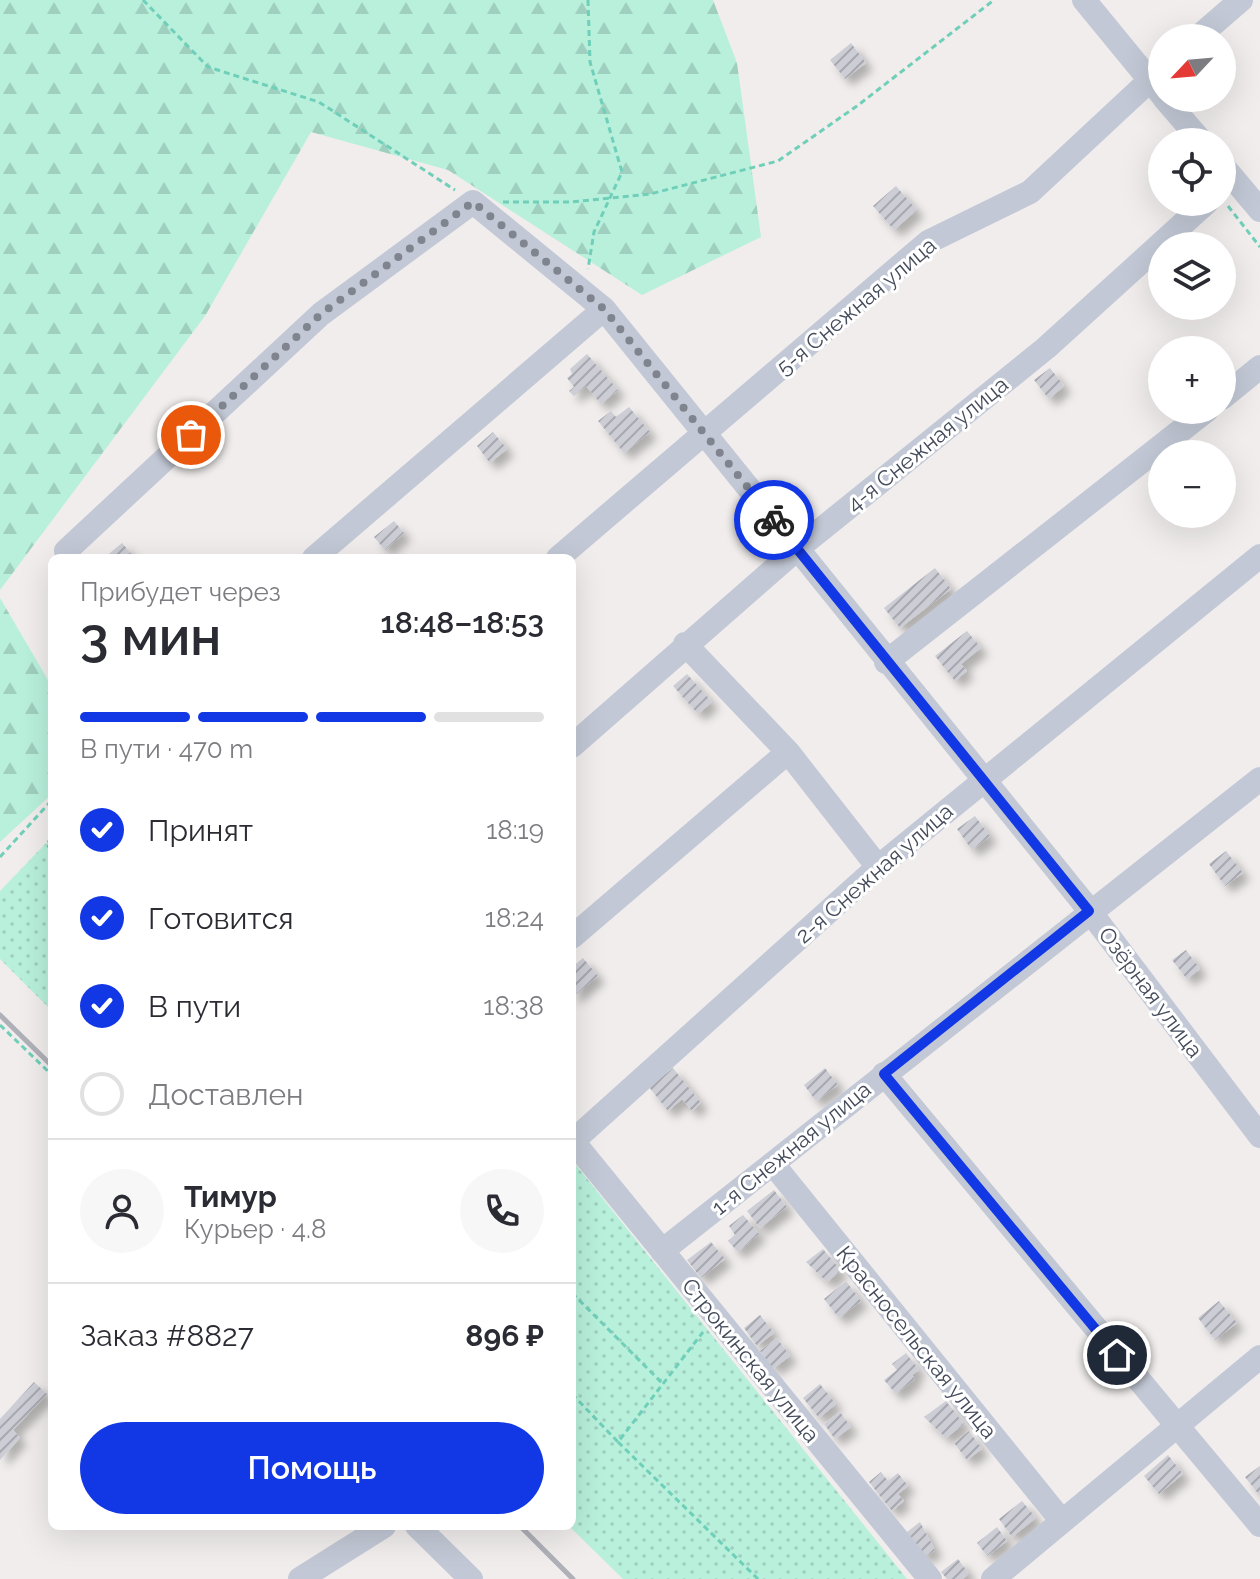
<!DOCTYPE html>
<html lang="ru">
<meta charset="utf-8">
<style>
:root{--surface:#fff;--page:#f7f7f7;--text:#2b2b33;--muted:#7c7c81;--line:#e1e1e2;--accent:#1238e5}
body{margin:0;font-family:Raleway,sans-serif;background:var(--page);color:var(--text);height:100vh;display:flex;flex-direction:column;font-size:30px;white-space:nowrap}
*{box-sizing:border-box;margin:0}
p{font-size:26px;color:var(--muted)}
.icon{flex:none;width:44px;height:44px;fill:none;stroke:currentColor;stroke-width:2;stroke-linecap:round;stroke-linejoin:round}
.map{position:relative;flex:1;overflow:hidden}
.details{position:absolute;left:48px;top:554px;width:528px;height:976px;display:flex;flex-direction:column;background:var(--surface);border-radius:12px;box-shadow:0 8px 32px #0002}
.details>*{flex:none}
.needle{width:52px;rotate:244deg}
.fabs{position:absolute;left:1148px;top:24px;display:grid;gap:16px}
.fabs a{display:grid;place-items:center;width:88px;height:88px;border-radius:50%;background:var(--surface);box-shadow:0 8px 32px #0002;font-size:40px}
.pin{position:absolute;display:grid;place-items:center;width:68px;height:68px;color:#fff;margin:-34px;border:4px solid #fff;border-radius:50%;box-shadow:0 2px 8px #0007}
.courier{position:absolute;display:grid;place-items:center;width:80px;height:80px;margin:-40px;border:6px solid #1238e5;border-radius:50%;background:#fff;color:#222;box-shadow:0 2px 10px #0007}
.head em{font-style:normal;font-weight:600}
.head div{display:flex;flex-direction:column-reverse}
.head{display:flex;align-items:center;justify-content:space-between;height:136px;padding:0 32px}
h1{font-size:52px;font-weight:600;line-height:60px}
.bar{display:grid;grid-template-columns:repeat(4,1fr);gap:12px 8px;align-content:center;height:96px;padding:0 32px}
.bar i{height:10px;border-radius:6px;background:var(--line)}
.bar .current{background:var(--accent)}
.bar p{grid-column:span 4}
.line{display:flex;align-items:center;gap:20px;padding:0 32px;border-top:2px solid var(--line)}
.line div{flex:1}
.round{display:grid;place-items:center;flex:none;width:84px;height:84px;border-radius:42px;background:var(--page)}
ol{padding:0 32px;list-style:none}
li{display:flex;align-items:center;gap:24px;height:88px}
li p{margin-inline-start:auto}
li .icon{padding:8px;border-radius:50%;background:var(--accent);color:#fff;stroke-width:4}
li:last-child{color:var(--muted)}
li i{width:44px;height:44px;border:4px solid var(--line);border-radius:50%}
.action{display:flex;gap:16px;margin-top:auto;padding:16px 32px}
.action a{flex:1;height:92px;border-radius:48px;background:var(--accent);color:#fff;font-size:32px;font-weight:600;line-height:92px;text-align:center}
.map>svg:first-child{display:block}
</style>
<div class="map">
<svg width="1260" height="1579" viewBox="0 0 1260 1579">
<defs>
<pattern id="forest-firs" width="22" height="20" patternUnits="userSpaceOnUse" patternTransform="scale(2)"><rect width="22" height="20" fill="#b8f0dc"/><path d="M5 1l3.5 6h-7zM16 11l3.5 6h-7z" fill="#9fcfbf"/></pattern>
<pattern id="garden-dots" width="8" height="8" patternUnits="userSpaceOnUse" patternTransform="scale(2)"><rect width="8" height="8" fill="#b8f0dc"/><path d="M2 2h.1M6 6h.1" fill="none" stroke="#9fcfbf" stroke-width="1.8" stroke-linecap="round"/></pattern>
<pattern id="building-hatch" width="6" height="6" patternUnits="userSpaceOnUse" patternTransform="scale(2)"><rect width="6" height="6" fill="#cccdd5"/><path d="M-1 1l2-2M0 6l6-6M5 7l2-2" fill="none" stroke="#a7a8b0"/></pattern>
<filter id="shadow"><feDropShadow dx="7" dy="7" stdDeviation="4" flood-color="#0004"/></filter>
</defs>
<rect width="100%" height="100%" fill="#f0edec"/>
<path fill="url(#forest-firs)" d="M0,0H713L737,63L761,237L642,295L448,170L311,132L205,316L0,590Z
M0,598L52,687V794L0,842Z"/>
<path fill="url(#garden-dots)" d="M52,837V1011L0,959V891Z
M572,1160L907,1579H623L569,1526H572Z"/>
<path fill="url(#building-hatch)" filter="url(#shadow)" d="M851,43L866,63L845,79L830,60Z
M896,186L917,210L894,230L873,206Z
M587,354L618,390L601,404L586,386L574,396L569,391L574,387L567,378L572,374L570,369Z
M1050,368L1064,386L1049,399L1034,380Z
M629,407L650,432L624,453L598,421L611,411L616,417Z
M493,432L507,449L490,463L477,446Z
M394,521L404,533L385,550L374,537Z
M122,543L135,558H104Z
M935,568L951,589L900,628L884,608Z
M967,631L981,648L961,664L967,671L955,681L935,656Z
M687,674L712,702L698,714L673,686Z
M975,816L990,836L972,850L957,829Z
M1226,851L1243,873L1225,886L1209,864Z
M1186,950L1200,969L1187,979L1172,960Z
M583,958L598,976L572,998V967Z
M673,1068L701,1103L692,1111L682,1099L668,1111L649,1087Z
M825,1068L838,1085L816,1101L804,1085Z
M774,1190L787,1207L760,1228L747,1211Z
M743,1215L759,1234L738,1252L728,1241L735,1235L729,1226Z
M711,1242L725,1259L701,1278L687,1260Z
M823,1249L841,1271L827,1282L806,1262Z
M846,1281L861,1301L839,1318L824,1299Z
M1219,1301L1237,1323L1215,1340L1198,1318Z
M760,1315L774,1333L757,1346L744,1328Z
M777,1338L790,1356L773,1369L760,1351Z
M906,1353L919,1370L912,1375L915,1379L896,1394L884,1380L897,1370L892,1364Z
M34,1382L47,1394L13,1430L20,1438L0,1460V1419Z
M820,1384L836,1404L819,1418L803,1398Z
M946,1401L964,1424L946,1438L924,1417Z
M840,1412L851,1427L835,1439L824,1424Z
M969,1431L982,1449L967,1460L954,1443Z
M1168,1455L1183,1474L1159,1494L1144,1476Z
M1260,1466V1496L1245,1477Z
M881,1472L888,1481L898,1473L908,1486L898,1494L904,1501L892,1511L869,1482Z
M1022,1501L1036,1518L1012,1537L999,1519Z
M920,1522L935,1550L924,1558L907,1532Z
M997,1527L1007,1541L987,1556L977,1543Z
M958,1559L969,1574L963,1579H947L941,1572Z"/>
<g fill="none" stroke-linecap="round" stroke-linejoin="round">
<path stroke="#6fcfb8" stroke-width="3" stroke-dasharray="6 4" stroke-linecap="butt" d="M143,0L208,67L319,102L455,190
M588,0L590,62L622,172L594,232L588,269
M503,202H571L650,194L778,161L857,106L994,0
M1228,206L1260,247
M52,838L46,844L52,850
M0,857L52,800
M0,1025L52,1075
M572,1293L662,1383
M572,1394L618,1442L703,1332
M618,1442L758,1579"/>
<path stroke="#c2c8d5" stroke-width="24" d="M1084,0L1162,95
M1197,38L1241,0
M1164,98L1202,142
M1222,165L1260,210
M1222,398L1260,367
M68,558L66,551L321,314L473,202L604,309L1082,901L1260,1136
M314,558L604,309
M558,558L928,242L1030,192L1162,69
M685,644L788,752L878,867
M886,662L1207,410
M572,746L797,549L1046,348L1207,202
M572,937L788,752
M884,1074L1260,1525
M572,1140L930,1579
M573,1141L878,867L1260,556
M773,1164L1061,1520
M662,1251L1260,779
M417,1526L471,1579
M300,1579L384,1526
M993,1579L1260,1357"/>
<path stroke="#afb0b8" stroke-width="5" d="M0,1015L52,1066
M520,1526L573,1579"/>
</g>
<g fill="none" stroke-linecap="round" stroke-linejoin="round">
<path stroke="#80848e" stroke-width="8" stroke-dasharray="0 14.4" d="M191,435L321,314L473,202L604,309L774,520"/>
<path stroke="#1238e5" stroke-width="10" d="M774,520L1089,911L884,1074L1117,1355"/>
</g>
<g text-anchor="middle" stroke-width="6" stroke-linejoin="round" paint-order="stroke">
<g font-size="22" fill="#444b5b" stroke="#fff">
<text transform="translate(856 306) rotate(-40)" y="8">5-я Снежная улица</text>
<text transform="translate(927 444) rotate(-39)" y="8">4-я Снежная улица</text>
<text transform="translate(874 873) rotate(-41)" y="8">2-я Снежная улица</text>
<text transform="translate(1151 992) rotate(53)" y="8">Озёрная улица</text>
<text transform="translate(791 1148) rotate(-39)" y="8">1-я Снежная улица</text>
<text transform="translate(917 1342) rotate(51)" y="8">Красносельская улица</text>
<text transform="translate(751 1360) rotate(51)" y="8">Строкинская улица</text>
</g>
</g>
</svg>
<div class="fabs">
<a><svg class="needle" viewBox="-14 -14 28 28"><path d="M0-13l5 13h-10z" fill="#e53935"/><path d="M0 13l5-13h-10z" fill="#7c7c81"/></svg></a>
<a><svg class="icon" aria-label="locate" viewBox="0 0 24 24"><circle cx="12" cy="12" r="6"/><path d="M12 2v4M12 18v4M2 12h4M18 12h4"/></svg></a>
<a><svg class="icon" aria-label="layers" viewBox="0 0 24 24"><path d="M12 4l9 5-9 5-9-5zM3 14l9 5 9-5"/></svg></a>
<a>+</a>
<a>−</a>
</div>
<div class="pin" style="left:191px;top:435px;background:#ea580c"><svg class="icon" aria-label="bag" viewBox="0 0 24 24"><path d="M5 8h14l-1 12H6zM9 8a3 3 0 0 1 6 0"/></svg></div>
<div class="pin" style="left:1117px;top:1355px;background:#1f2937"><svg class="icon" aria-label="home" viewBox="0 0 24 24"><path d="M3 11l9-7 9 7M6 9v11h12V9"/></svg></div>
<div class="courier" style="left:774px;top:520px"><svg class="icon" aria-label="bike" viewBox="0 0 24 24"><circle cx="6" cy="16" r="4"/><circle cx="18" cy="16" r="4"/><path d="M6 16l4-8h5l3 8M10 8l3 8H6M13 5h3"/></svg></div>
<section class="details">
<div class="head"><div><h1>3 мин</h1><p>Прибудет через</p></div><em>18:48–18:53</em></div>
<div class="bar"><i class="current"></i><i class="current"></i><i class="current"></i><i></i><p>В пути · 470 m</p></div>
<ol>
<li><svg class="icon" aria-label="check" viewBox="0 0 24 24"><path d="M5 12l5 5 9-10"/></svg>Принят<p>18:19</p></li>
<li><svg class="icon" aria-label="check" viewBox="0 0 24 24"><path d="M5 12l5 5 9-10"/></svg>Готовится<p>18:24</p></li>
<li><svg class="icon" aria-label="check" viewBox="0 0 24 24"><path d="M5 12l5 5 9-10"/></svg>В пути<p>18:38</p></li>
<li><i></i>Доставлен</li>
</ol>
<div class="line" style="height:144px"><a class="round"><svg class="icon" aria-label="person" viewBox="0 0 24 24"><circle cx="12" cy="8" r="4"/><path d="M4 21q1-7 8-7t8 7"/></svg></a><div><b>Тимур</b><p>Курьер · 4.8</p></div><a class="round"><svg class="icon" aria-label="phone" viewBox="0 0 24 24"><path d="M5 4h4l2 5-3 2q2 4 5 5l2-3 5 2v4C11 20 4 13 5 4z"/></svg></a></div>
<div class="line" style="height:104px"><div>Заказ #8827</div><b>896 ₽</b></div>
<div class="action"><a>Помощь</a></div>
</section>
</div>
